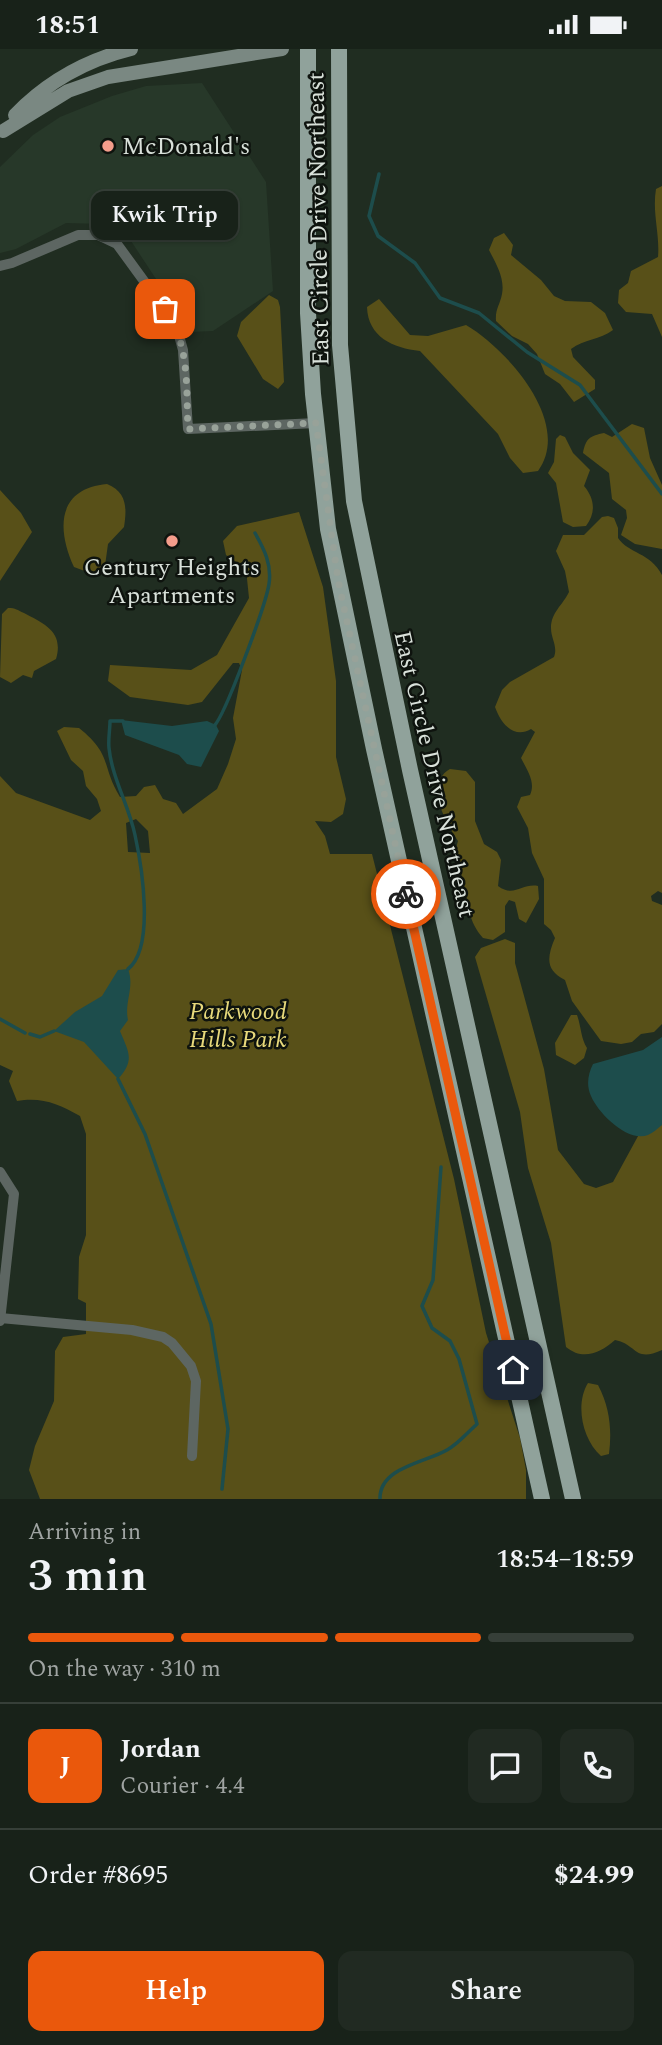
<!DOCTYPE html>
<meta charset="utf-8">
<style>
:root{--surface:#182219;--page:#212a22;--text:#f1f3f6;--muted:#9fa4a2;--line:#363f38;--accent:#ea580c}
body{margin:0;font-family:Spectral,serif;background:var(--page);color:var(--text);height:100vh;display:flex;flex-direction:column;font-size:26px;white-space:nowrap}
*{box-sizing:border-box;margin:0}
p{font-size:23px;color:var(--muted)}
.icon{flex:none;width:38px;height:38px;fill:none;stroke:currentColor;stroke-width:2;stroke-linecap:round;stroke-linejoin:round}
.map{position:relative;height:1450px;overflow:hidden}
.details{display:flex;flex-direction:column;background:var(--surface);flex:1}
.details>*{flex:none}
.pin{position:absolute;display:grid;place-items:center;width:60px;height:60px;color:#fff;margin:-30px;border-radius:14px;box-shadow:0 4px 10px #0006}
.courier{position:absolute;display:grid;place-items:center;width:70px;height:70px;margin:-35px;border:5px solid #ea580c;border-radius:50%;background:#fff;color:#222;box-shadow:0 2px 9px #0007}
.bubble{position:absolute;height:49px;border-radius:14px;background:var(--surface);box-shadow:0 2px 5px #0004,0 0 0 2px var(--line);font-size:23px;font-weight:600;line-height:49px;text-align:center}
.summary em{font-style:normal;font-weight:600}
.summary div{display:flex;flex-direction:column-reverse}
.summary{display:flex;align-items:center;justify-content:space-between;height:119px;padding:0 28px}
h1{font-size:46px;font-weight:600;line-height:52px}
.bar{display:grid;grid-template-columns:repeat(4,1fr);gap:10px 7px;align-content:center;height:84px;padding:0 28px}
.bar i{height:9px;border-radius:5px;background:var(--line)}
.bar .on{background:var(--accent)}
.bar p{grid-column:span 4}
.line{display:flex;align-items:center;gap:18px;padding:0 28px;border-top:2px solid var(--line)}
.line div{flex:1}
.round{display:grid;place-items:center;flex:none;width:74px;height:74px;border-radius:14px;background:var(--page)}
.button{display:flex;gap:14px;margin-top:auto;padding:14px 28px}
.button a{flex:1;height:80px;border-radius:14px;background:var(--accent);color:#fff;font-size:28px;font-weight:600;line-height:80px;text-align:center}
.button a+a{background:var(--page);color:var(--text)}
.status{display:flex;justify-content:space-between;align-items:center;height:49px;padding:0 35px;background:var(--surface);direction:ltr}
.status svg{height:19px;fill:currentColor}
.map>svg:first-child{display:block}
</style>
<div class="status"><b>18:51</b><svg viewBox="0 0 49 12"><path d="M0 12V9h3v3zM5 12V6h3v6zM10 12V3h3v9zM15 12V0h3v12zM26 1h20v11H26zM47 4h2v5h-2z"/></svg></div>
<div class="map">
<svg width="662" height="1450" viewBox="0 0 662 1450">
<rect width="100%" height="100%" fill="#202d21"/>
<path fill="#273829" d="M202,34L266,133L273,242L213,282L191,283L131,192L103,175L66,174L16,200L0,204V118L33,86L60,68L112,47L146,37Z"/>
<path fill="#585018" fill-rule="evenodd" d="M662,137V288L652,265L626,263L618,254L619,241L628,234L631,222L658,208C660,185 652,164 656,140Z
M504,184L513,196L511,206L541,231L554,247L565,252L591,253L605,264L613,281C600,291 584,290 571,300L573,308L595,331V340L574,353L560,335L545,325L537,305L528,295L512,287L496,272C495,260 500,256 502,245C505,229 496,215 489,201L494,189Z
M269,246L278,251L280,258L284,333L278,340L263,330L237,287L241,273Z
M379,250L410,286L428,287L466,276C507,300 573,374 538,422L523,424L510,409L498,385L420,302C393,299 368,288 367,258Z
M632,375L644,379L650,409L662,436V500L635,495L621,486L627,469L626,461L612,450L609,424L583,404C586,389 590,387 604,384L612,388Z
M560,386L565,388L573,404L590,421L584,437C595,450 596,464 586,477L573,478L563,473L556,434L548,424L554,413L556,390Z
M107,435C127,443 127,459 124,478L108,495L104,524H90L74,518C57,481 56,440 107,435Z
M0,441L21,464L32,483L0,532Z
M299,463L323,538L336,632V708L346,750L343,765L331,773L315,772L325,787L330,805H372L454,1130L486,1284L520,1389L526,1421V1450H40L29,1421L35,1397L54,1352L55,1302L63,1288L86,1285V1254L78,1250L79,1208L86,1186V1085L80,1067C58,1055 43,1048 17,1052L9,1032L13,1022L0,1016V727L16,744L90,771L101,762L97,750L86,737L83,722L71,711L57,682L64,678L79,679C113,706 101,717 120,748L136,747L144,738L155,736L163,750L176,754L183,765L217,740L228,715L236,690L233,669L242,621L239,614H233L202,653L188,656L130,648L108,632L110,616L191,621L217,606L249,549L246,520L226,506L223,492L237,477ZM136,770L148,782L150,804L128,803L126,774Z
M608,467L614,469L618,479V489C629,505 650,503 662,526V844L658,842L651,847L652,852L662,856V975L654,983L641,985L632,993L621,995L601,992L572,952L565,931C545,921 547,908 555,889L551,881L544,875V830L532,804L528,779L517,758L521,748L530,746C536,733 527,721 521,709L535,683L531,680C514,690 501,675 495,658L502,641L510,633L554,608C558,597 551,590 551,579C551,563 563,556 569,543L565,522L556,502L563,486H584L602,468Z
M8,559C16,559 17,561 24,564C45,575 64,583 56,610L34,622L32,629L23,626L11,634L0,628L2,565Z
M450,720L466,722L475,733V772L484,795L497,803L501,811L498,837C514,849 522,834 538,837L539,850L526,874L519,870L515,853L509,851L505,857V883L493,891L483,889C468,872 469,857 464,836C461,818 452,811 458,792C445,772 424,735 450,720Z
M505,890L515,894V914L544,1020L558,1101L584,1135L596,1139L613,1133L643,1078L662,1053V1301C634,1314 637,1295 615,1291C600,1304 583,1312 566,1298L551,1194L528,1119L520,1063L475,908L481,899Z
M571,966H577C581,977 581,990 587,999L584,1009L575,1016L556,1006L555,994Z
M588,1334L598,1336C610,1359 612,1381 609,1405L601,1407C582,1390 575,1355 588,1334Z"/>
<path fill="#1d4d4c" d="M121,671L172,677L207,672L216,676L219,682L201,718L187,715L179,706L125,686Z
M128,920C135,938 124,953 128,971L120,982C129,1004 135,1011 118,1030L84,993L54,982L75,963L102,947L118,921Z
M662,988V1076C658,1079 653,1084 648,1086C628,1094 598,1064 591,1047C586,1036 588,1025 593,1015L643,1001Z"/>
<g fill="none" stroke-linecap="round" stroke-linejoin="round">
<path stroke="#1d4d4c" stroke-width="3.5" d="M379,125L369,167L378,187L415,214L440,249L479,264L527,303L580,336L662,445
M123,672H110C110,681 108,690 109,699C112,729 129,757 135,786C142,818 155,899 128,920
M214,677C225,667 266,555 269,535C272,515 264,500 255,484
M0,970L25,984
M30,985L40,988L54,982
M118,1030L145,1085L211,1275L228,1380L222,1440
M380,1450C379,1418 427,1413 447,1401C458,1395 468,1383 477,1375L459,1310L450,1292L432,1279L422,1257L433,1231L441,1118"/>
<path stroke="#5d6662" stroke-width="10" d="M0,217L12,214L78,186H98L117,195L176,276L183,301L188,380L316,374
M0,1123L14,1145L0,1272
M0,1269L132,1281L163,1288L172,1294L191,1317L196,1332L192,1407"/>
<path stroke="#7a8882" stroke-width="14" d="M15,66C47,33 86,11 131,0
M3,82L68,42L108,28L282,0"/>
<path stroke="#90a29b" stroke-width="16" d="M308,0V264L313,345L328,480L374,700L542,1450
M339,0L340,296L354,452L410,721L573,1450"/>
</g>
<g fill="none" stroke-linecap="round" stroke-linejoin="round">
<path stroke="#98a299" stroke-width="7" stroke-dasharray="0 12.6" d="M165,260C190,295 186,338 188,380L316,374L338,531L406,845"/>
<path stroke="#ea580c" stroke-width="9" d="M406,845L513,1321"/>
</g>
<g fill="#f49d8b" stroke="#0e130e" stroke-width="2.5">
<circle cx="108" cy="97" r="7"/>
<circle cx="172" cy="492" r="7"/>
</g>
<g text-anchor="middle" stroke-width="5" stroke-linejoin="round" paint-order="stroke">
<g font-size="24" fill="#d9e1da" stroke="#0e130e" text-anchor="start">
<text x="122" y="105">McDonald's</text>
<text x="172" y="526" text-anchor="middle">Century Heights<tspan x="172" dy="28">Apartments</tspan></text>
</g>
<g font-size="24" fill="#d9e1da" stroke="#0e130e">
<text transform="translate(318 170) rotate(-91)" y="8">East Circle Drive Northeast</text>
<text transform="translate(435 725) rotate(77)" y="8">East Circle Drive Northeast</text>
</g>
<g font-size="24" font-style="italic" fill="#e7d97b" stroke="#0e130e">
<text x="238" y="970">Parkwood<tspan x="238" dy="28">Hills Park</tspan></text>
</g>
</g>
</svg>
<div class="pin" style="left:165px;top:260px;background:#ea580c"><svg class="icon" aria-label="bag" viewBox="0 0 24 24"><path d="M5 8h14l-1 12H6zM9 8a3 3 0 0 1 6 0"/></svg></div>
<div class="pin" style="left:513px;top:1321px;background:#1f2937"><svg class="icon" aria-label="home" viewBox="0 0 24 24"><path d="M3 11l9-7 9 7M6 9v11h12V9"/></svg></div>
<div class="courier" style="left:406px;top:845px"><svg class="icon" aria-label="bike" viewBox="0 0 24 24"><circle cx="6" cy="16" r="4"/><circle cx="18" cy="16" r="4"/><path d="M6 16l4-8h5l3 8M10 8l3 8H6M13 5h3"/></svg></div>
<div class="bubble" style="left:91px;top:142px;width:147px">Kwik Trip</div>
</div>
<section class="details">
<div class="summary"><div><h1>3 min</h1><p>Arriving in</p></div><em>18:54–18:59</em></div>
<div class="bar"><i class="on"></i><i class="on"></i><i class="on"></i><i></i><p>On the way · 310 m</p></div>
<div class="line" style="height:126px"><b class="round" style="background:var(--accent);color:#fff">J</b><div><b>Jordan</b><p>Courier · 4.4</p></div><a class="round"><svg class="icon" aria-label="chat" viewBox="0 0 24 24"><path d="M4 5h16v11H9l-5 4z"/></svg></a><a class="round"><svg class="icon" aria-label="phone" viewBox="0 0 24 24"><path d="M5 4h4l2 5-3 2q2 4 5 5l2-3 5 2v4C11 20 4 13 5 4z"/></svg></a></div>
<div class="line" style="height:91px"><div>Order #8695</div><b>$24.99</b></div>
<div class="button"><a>Help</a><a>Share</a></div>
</section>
